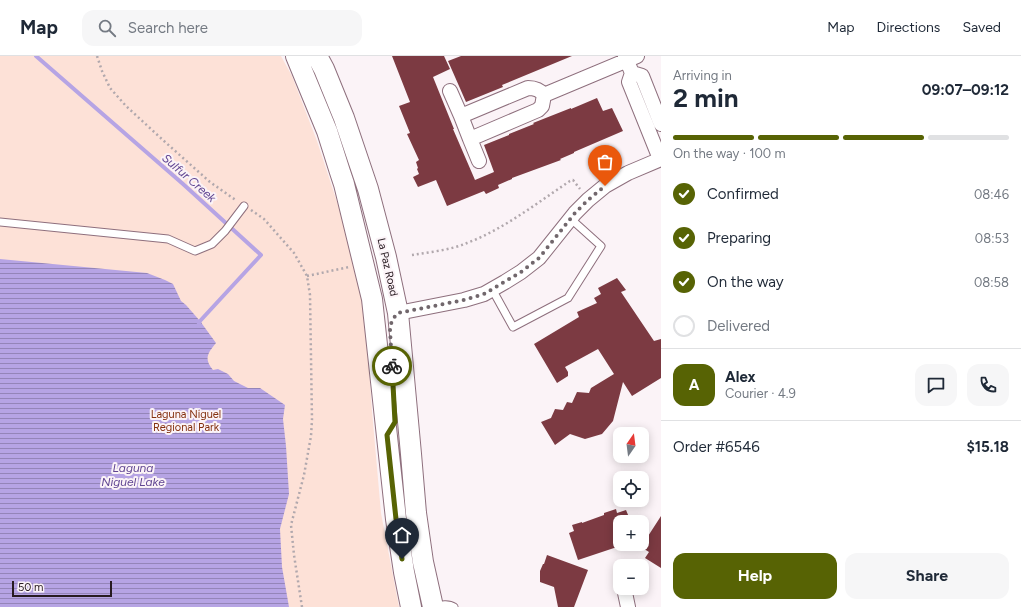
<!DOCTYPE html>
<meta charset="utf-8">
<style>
:root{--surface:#fff;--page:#f6f6f7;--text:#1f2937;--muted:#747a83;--line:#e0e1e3;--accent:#576304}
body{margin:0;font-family:Figtree,sans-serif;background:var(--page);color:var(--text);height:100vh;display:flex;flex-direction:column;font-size:15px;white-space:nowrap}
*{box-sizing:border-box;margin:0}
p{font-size:13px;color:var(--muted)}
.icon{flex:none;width:22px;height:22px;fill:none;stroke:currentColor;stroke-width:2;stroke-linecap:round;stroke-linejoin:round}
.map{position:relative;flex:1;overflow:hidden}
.side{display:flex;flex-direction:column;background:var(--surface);width:360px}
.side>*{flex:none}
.needle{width:26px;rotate:14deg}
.fabs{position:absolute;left:613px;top:371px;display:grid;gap:8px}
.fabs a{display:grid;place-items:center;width:36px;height:36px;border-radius:8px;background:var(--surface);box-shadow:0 2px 10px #0003;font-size:20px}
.scale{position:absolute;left:12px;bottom:10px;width:100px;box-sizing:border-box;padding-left:4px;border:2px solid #271b21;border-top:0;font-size:11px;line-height:14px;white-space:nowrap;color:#271b21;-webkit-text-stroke:3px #fbf3f7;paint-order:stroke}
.pin{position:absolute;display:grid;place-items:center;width:34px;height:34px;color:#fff;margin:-41px -17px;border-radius:50% 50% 50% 0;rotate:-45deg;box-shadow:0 0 4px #0007}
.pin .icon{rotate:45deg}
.courier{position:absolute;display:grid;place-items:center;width:40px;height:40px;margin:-20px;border:3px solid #576304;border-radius:50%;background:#fff;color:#222;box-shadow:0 1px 5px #0007}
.overview em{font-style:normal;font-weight:700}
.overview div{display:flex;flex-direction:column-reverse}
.overview{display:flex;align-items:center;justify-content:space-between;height:68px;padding:0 12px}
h1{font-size:26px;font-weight:700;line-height:30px}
.bar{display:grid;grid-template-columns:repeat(4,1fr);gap:6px 4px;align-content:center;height:48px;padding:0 12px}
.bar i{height:5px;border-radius:3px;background:var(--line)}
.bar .on{background:var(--accent)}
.bar p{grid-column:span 4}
.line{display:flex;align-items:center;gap:10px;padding:0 12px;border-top:1px solid var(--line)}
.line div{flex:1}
.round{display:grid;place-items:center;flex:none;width:42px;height:42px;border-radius:12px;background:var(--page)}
ol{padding:0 12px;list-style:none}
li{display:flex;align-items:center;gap:12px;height:44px}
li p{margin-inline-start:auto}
li .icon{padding:4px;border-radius:50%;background:var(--accent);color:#fff;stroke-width:4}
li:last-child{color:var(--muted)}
li i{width:22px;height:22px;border:2px solid var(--line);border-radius:50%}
.button{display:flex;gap:8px;margin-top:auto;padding:8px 12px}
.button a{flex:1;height:46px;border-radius:12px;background:var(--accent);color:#fff;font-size:16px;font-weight:700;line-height:46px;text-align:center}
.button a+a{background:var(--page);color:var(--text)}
header{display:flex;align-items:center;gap:24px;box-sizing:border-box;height:56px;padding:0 20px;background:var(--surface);border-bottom:1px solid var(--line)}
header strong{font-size:19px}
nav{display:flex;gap:22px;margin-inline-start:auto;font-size:14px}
.search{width:280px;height:36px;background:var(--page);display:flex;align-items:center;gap:10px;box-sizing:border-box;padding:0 14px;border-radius:12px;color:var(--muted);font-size:15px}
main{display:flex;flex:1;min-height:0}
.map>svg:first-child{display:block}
</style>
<header>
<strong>Map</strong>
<div class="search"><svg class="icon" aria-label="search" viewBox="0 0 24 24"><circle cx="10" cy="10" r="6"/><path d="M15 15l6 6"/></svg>Search here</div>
<nav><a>Map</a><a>Directions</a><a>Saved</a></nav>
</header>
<main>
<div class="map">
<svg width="661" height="551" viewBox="0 0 661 551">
<defs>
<pattern id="water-rules" width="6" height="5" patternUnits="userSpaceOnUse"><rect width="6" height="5" fill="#b6a4e4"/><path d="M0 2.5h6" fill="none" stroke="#9485b8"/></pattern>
</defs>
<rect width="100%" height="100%" fill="#fbf3f7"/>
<path fill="#fde1d7" d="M0,0H281L292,20L317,85L339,152L353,203L365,254L372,355L381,457L399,551H0Z"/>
<path fill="url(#water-rules)" d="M0,203L147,217L165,224L173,228L181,245L186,249L200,265L216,287C207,298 204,303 213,314L218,313L228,318L234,325L248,332H260L285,349L283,363L286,390L289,438L280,473L282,511L289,551H0Z"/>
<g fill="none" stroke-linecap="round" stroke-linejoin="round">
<path stroke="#b6a4e4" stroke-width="4" d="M36,0L183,128L261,199L200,265L198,270"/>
</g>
<path fill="#7c3a42" d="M392,0H444L450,13L433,21L454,73H453L475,124L494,116L484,89L509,79V78L534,68L533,67L571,52V53L597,42L603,55L612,52L623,75L574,96V97L560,103L561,104L512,122V123L498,129L499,132L486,138L484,135L447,150L436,124L418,131L413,121L419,118L417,113L418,112L416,106L419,104L407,78L410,77L399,50L410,46Z
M461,0H572L502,29L503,31L466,46L448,5Z
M617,222L626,234L621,236L654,285L661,283V322L632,340L623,326L613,365L602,378L585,383L570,378L555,389L541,366L551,362L555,353L563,354L567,346L572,347L577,336L589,337L591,332L614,318L598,293L565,311L568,316V320L557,327L534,288L579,261L577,256L597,247L594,242L601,238L598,232Z
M616,453L617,457L626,454L631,466H620V490L578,504L569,477L574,475L572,469L582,466V467L604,459V457Z
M661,460V512L645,502L649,496L641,491Z
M547,499L588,514L574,551H558L554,531L540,526V515L543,508H544Z"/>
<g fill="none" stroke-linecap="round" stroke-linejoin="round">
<defs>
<path id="service" d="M0,166L168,183L195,195L212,188L225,175L244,150
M492,233L513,271L568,242L601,190L571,163
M433,551C441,549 448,547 454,551"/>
<path id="minor" d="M625,0L632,17L629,26L660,103
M632,17L642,20L661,68
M450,35L461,60
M544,39C540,34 536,32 528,32L461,60L470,83L538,54L542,50L544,39L637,0
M470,83L479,105
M398,257L464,244L484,238L505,226L521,216L539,202L575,157L588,144L605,130L628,117L661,103
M624,532L628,551"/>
<path id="secondary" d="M296,0L327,75L340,116L344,128L372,243L396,463L404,516L411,551
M317,0L324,13L344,62L368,133L386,201L398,257L411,398L416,457L423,506L433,551"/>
</defs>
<use href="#service" stroke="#8e6f7d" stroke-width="9"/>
<use href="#minor" stroke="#8e6f7d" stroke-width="16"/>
<use href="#secondary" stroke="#8e6f7d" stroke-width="22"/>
<path stroke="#b1a8ad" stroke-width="2.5" stroke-dasharray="2 3" stroke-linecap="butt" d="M97,0L102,15L110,32L126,50L164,85L210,126L237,145
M251,154L264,163L294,197L307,220L310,239L312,364L311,380L304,419L291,469L294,499L302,551
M412,199C430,196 451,194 467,187C504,173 537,147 570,125L573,124L580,133
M307,220L349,211"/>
<use href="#service" stroke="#fff" stroke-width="7"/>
<use href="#minor" stroke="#fff" stroke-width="14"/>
<use href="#secondary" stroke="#fff" stroke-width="20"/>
</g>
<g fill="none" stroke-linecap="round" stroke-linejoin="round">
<path stroke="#71676c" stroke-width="4" stroke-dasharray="0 7.2" d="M392,310L390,273L392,264L398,257L464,244L484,238L521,216L539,202L575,157L588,144L605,130"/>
<path stroke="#576304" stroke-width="5" d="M392,310L395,366L387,379L396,463L402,503"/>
</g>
<g text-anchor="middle" stroke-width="4" stroke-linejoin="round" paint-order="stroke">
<g font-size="11" fill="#271b21" stroke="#fbf3f7">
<text transform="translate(388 211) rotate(77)" y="4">La Paz Road</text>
</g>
<g font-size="11" fill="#84310f" stroke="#fbf3f7">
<text x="186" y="362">Laguna Niguel<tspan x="186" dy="13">Regional Park</tspan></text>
</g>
<g font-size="12" font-style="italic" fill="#604592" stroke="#fbf3f7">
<text transform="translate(189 122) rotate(41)" y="4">Sulfur Creek</text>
<text x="133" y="416">Laguna<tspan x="133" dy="14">Niguel Lake</tspan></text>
</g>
</g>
</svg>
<div class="fabs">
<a><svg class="needle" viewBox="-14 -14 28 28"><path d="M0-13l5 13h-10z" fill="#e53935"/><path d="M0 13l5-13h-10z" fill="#747a83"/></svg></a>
<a><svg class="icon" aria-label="locate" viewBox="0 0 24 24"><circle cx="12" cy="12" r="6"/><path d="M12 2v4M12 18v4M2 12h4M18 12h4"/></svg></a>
<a>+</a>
<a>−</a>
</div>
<div class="scale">50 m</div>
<div class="pin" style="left:605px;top:130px;background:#ea580c"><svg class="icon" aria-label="bag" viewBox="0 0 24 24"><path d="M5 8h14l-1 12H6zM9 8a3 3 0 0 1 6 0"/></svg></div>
<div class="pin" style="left:402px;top:503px;background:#1f2937"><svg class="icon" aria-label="home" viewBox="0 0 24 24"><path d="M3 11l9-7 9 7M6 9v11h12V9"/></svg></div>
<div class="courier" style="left:392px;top:310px"><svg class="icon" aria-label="bike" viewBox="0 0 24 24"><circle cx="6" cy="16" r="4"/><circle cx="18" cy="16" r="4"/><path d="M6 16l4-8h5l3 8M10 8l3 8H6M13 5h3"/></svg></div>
</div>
<section class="side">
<div class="overview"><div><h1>2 min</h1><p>Arriving in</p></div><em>09:07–09:12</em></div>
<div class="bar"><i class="on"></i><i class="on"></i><i class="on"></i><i></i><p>On the way · 100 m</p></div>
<ol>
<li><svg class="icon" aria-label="check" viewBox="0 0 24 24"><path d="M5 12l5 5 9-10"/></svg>Confirmed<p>08:46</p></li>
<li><svg class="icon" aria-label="check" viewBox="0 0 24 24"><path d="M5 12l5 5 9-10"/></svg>Preparing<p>08:53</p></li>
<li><svg class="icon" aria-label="check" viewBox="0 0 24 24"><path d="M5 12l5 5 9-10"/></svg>On the way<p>08:58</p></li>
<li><i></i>Delivered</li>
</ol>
<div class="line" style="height:72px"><b class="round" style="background:var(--accent);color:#fff">A</b><div><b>Alex</b><p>Courier · 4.9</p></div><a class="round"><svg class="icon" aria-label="chat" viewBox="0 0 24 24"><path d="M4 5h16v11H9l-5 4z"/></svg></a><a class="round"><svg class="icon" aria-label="phone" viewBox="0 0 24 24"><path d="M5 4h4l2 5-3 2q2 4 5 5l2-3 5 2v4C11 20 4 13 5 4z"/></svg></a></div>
<div class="line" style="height:52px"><div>Order #6546</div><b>$15.18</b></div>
<div class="button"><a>Help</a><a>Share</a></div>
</section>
</main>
